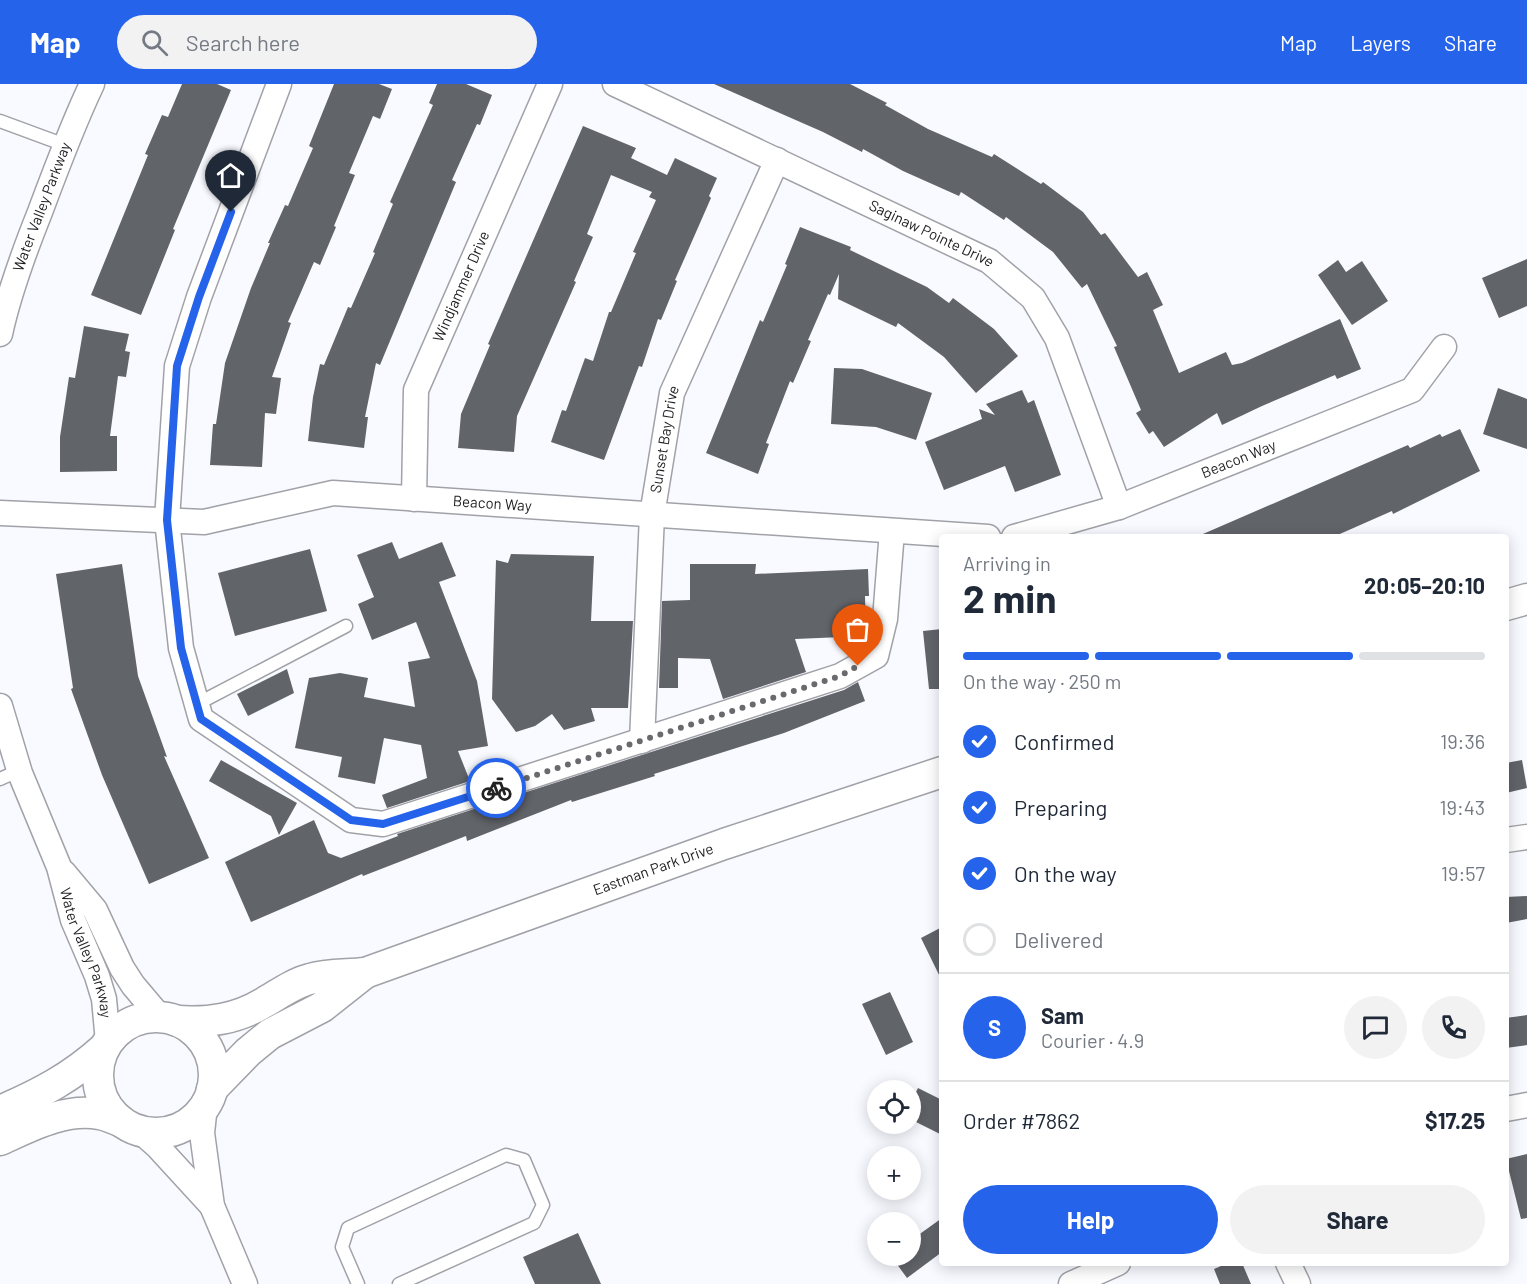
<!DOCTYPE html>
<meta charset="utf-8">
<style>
:root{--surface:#fff;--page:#f2f2f3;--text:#1f2937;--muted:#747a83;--line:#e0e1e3;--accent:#2563eb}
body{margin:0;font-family:Barlow,sans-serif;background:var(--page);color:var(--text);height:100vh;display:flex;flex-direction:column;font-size:22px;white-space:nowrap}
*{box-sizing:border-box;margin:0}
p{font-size:20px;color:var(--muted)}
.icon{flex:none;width:33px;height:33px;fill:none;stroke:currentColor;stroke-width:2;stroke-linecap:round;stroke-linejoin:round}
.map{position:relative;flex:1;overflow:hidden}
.panel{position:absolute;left:939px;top:450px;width:570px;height:732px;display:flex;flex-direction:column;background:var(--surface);border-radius:6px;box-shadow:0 3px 15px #0003}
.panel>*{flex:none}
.tools{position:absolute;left:867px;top:996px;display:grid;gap:12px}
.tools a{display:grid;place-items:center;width:54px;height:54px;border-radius:50%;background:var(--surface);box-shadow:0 3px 15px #0003;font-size:30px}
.pin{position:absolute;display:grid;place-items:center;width:51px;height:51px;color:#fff;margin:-62px -26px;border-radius:50% 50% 50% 0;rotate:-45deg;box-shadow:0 0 6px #0007}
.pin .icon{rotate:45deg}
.courier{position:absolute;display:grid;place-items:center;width:60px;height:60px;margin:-30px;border:4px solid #2563eb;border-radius:50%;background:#fff;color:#222;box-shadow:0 2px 8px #0007}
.overview em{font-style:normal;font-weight:700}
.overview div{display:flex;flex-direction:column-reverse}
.overview{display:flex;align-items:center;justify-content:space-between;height:102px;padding:0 24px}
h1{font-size:39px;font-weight:700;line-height:45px}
.bar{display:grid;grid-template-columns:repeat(4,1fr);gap:9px 6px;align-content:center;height:72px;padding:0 24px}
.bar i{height:8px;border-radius:4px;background:var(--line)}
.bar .on{background:var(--accent)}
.bar p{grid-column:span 4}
.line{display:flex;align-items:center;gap:15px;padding:0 24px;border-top:2px solid var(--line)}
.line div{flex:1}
.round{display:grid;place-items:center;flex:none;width:63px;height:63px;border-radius:32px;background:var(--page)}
ol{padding:0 24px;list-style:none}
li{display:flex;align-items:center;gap:18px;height:66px}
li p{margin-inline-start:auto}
li .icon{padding:6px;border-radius:50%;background:var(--accent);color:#fff;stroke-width:4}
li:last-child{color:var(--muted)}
li i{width:33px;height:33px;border:3px solid var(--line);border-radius:50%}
.action{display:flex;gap:12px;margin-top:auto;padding:12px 24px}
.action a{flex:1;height:69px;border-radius:36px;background:var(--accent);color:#fff;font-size:24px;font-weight:700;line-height:69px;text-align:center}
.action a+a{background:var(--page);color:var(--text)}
header{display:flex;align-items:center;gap:36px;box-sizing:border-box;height:84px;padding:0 30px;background:var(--accent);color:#fff}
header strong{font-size:28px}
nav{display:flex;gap:33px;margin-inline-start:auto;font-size:21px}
.search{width:420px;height:54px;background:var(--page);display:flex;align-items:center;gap:15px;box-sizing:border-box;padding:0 21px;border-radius:33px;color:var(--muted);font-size:22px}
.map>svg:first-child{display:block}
</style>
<header>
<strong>Map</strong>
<div class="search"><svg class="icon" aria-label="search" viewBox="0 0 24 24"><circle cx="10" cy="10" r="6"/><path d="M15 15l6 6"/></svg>Search here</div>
<nav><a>Map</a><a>Layers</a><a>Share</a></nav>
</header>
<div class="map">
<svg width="1527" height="1200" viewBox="0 0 1527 1200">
<rect width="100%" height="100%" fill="#f9faff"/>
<path fill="#616469" d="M182,0H217L231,6L173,145L175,146L141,231L91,211L148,71L145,70L162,31L168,33Z
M334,0H379L392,5L380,35L373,32L349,89L355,91L334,142L336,143L320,181L314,178L288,238L291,239L272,293L281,294L276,330L265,329L262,383L210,381L213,340H216L225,279L251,204L270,159H268L285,121L288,122L313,64L309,62Z
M437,0H466L492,11L480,41L477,40L452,96L456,98L380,281L376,279L365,333H368L364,364L308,357L313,313L320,280L324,281L348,223L351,224L375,169L373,168L393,120L390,118L433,21L429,19Z
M714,0H850L887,19L885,21L928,45L992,73L994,70L1041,100L1043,98L1083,128L1101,151L1105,149L1138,193L1147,188L1163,221L1153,226L1179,289L1226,268L1232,281L1242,279L1340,235L1361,285L1337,295L1335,291L1262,322L1222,341L1217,329L1164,363L1153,347L1149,350L1136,329L1141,326L1114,263L1117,262L1087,200L1082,204L1053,168L1006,133L1004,136L961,108L959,112L903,87L863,65L862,68L823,48Z
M583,42L636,64L631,74L667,91L675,74L717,94L709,112L711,114L675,196L677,197L661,236L658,235L642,283L639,282L604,376L551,358L562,326L566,327L585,274L593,277L609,228H611L636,169L633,168L656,116L649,113L652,108L611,91L587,150L593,153L574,197L576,198L517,332L514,368L458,364L461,330L490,261L488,260Z
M800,143L851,163L850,166L927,203L949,219L953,214L994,245L1018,272L976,309L944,273L898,239L896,243L838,215L839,190L830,211L828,210L808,256L811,257L793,299L790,297L766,359L769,360L758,390L706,369L760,236L763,238L787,181L785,180Z
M1527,175V222L1499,234L1482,194Z
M1338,176L1346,188L1362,177L1388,217L1352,241L1318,191Z
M84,242L129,250L125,267L130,268L126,293L118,292L110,352H117V387L60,388V353L69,293L75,294Z
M834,284L862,285L932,309L916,356L876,343L831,340Z
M1498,304L1527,315V365L1483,350Z
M1022,306L1028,319L1034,316L1061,391L1015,408L1005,382L944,406L925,358L982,335L979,325L995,331L986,320Z
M1460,345L1480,387L1393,430L1392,427L1333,453H1196L1408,361L1410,364L1440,350L1442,353Z
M392,458L399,475L442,458L456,492L439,498L477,597L488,662L458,667L470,697L387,724L382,711L427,694L421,661L384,654L375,700L338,693L342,673L295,664L309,594L340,589L368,594L364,613L415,623L408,578L430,574L416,538L372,556L358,520L374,513L357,471Z
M310,465L327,527L235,552L218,489Z
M511,470L594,472L591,537H633L628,624H591L595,637L564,646L552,630L535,642L516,648L492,615L496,476L508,479Z
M122,480L138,592L167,673L164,672L209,774L149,800L102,691L71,605L73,604L56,490Z
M690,480H756L755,490L868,485L869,512H865L866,552L795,555L806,588L723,615L710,575L678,574V604H659L662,517L690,516Z
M942,545V605H929L923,547Z
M287,585L294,609L248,632L237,610Z
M858,598L865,617L784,649L654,690L655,692L572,718L571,716L467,757L466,752L363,792L362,790L251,838L225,778L314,736L328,769L341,774L398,752L397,750L480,723L481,725L514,712L844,606Z
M221,676L297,719L279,751L271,732L209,697Z
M1522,676L1527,704L1506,709V679Z
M1527,812V835L1506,839V813Z
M942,843V897L921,854Z
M890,908L913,958L886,971L862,920Z
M1527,931V961L1506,964V934Z
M918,1004L942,1016V1051L910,1035V1020Z
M1527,1070V1134L1521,1135L1506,1075Z
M942,1134V1168L907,1194L891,1172H910V1157Z
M578,1149L601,1200H535L523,1173Z
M1228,1179H1242L1251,1200H1220L1214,1185Z"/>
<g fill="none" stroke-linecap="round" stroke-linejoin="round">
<defs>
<path id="service" d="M0,37L65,61
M197,620L346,542
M0,695L20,686
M358,1200L342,1163L348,1144L506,1071L524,1076L543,1121L534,1139L399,1200"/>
<g id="minor">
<path d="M279,0L199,213L177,282L167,436L181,564L201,635L351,736L383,740L840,592L876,572L885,535L892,447"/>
<path id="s1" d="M615,0L989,177L1033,214L1057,254L1119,423"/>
<path id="s2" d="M0,250C9,208 24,168 40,128C56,85 72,42 92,0"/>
<path id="s3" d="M414,415L416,306L550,0"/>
<path id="s4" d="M0,429L204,438L333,409L988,453"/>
<path id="s5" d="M1014,453L1119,423L1412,306L1444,263"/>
<path id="s6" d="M0,622L20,689L59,783L73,836L97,892L104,915L108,958"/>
<path id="s7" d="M642,657L652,431L672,309L777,76"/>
<path d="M1506,756L1527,753"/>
<path d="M64,789L95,826L122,884L133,901L160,933"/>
<path d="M205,1021L202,1049L212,1122L245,1200"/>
<path d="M1506,1025L1527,1021"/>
<path d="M139,1046L157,1062L212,1122"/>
<path d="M1288,1179L1298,1200"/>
<path d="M1071,1200L1118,1179"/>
</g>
<g id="tertiary">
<path d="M1506,521L1527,515"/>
<circle cx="156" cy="991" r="58"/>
<path id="s8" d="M177,937C210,939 237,935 265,918C279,910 294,899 310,895C327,890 347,891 365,889L724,760L942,688"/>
<path d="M212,1005L248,968L270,950L322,923L365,889"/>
<path d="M0,1027C40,1010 72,993 104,964"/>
<path d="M0,1056C31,1042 65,1024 99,1030C107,1031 114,1035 122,1038"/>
</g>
</defs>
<use href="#service" stroke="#a1a2a8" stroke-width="15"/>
<use href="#minor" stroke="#a1a2a8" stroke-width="27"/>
<use href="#tertiary" stroke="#a1a2a8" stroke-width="33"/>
<use href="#service" stroke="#fff" stroke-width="12"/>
<use href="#minor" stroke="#fff" stroke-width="24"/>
<use href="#tertiary" stroke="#fff" stroke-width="30"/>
</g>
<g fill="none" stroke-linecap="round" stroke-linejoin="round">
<path stroke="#6a6a6e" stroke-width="6" stroke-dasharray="0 10.8" d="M496,704L840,592L858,582"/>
<path stroke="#2563eb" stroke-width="8" d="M231,128L199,213L177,282L167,436L181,564L201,635L351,736L383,740L496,704"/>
</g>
<g text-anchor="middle" stroke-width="6" stroke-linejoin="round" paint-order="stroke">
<g font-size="15" fill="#1d1d20" stroke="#f9faff">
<text dy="5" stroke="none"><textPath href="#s2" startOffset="134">Water Valley Parkway</textPath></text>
<text dy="5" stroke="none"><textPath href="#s1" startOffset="350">Saginaw Pointe Drive</textPath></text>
<text dy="5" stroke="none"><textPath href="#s3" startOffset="222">Windjammer Drive</textPath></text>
<text dy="5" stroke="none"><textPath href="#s7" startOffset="303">Sunset Bay Drive</textPath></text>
<text dy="5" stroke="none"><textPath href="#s5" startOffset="238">Beacon Way</textPath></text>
<text dy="5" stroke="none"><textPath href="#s4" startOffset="496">Beacon Way</textPath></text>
<text dy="5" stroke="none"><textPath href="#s8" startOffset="504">Eastman Park Drive</textPath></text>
<text dy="5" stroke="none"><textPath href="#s6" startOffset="262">Water Valley Parkway</textPath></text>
</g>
</g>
</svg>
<div class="tools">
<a><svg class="icon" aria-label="locate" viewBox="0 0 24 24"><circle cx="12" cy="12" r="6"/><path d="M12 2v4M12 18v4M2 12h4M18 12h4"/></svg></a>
<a>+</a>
<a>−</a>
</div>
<div class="pin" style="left:858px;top:582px;background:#ea580c"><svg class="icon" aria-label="bag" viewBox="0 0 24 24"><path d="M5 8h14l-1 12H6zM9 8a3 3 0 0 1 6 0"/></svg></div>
<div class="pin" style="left:231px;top:128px;background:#1f2937"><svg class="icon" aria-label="home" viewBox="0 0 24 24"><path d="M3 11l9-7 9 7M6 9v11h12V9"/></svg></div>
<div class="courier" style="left:496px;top:704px"><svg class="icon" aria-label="bike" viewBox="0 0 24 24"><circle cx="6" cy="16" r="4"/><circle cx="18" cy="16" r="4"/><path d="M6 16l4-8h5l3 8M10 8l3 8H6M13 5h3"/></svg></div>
<section class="panel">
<div class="overview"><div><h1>2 min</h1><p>Arriving in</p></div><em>20:05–20:10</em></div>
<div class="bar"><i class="on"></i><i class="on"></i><i class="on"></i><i></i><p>On the way · 250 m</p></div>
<ol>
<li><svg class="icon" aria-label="check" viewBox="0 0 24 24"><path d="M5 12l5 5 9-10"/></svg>Confirmed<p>19:36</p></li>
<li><svg class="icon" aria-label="check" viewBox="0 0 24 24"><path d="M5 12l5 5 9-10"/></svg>Preparing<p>19:43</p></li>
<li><svg class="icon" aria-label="check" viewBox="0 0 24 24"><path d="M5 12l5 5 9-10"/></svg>On the way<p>19:57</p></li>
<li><i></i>Delivered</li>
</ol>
<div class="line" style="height:108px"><b class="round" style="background:var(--accent);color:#fff">S</b><div><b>Sam</b><p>Courier · 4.9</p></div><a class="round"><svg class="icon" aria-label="chat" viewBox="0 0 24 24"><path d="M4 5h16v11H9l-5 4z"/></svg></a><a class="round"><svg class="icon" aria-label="phone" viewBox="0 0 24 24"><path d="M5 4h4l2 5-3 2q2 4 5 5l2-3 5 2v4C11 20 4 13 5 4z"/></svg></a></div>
<div class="line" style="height:78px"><div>Order #7862</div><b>$17.25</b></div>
<div class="action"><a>Help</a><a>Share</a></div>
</section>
</div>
